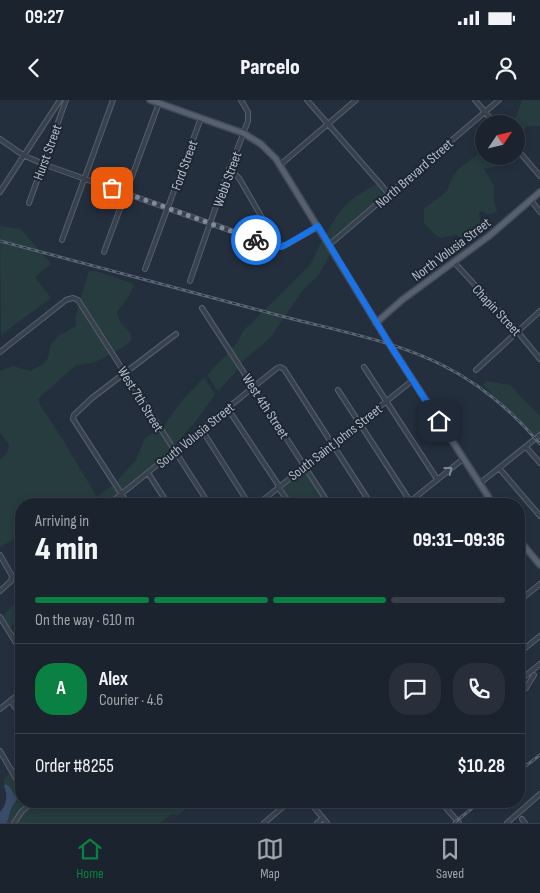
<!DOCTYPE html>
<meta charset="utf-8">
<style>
:root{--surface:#1b232e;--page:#282f3a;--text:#f1f3f6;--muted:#a0a4aa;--line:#39404a;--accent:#0b8043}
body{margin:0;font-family:"Sofia Sans Condensed",sans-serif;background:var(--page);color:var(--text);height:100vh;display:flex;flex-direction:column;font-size:19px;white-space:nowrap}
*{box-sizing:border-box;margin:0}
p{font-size:16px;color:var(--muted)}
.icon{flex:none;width:28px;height:28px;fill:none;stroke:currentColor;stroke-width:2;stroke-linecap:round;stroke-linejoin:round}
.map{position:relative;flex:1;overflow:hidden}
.panel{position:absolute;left:15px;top:398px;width:510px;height:310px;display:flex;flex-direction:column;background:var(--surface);border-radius:20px;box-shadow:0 2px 8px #0003,0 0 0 1px var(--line)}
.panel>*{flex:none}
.needle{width:32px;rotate:55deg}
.controls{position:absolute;left:475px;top:15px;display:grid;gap:10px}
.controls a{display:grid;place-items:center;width:50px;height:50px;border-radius:50%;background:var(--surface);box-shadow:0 2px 8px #0003,0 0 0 1px var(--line);font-size:25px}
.pin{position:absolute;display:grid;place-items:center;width:42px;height:42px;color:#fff;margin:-21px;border-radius:10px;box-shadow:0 2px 8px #0006}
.courier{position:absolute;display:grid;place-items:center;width:50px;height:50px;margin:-25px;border:4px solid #1a73e8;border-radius:50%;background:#fff;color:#222;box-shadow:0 1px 6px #0007}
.headline em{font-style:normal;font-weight:800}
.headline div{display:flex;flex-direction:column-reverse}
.headline{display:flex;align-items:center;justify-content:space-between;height:85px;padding:0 20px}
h1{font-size:32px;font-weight:800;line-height:38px}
.bar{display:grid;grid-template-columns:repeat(4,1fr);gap:8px 5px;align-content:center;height:60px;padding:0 20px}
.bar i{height:6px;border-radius:4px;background:var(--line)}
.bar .on{background:var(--accent)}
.bar p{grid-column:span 4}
.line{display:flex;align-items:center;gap:12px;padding:0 20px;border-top:1px solid var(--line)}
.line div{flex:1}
.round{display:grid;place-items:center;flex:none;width:52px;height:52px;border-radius:20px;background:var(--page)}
.status{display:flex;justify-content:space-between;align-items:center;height:35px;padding:0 25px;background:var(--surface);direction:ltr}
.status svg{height:14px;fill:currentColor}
header{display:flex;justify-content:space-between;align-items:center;height:65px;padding:0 20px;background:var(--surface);font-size:22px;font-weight:800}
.tabs{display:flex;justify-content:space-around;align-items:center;height:70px;border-top:1px solid var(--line);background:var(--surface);font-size:14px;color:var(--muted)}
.tabs a{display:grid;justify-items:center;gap:2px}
.tabs .on{color:var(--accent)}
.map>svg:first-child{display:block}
</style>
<div class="status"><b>09:27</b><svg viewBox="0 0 49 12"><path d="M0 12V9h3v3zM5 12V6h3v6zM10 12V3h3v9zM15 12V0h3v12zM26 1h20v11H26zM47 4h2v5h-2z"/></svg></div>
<header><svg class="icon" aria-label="back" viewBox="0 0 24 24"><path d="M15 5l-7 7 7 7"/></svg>Parcelo<svg class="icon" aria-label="person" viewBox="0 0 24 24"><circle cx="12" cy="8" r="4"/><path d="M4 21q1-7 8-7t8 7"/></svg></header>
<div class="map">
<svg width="540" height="723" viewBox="0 0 540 723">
<rect width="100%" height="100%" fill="#242f3e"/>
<path fill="#263c3f" d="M522,0H540V26H527L516,38V24H511L516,17Z
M484,49V56H502L495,67L484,69L494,86V102L497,111C492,115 488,116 483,111L479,112L481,127L468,138H463L456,135L441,138L435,135L424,123V109L447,91L452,78L459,68L476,56Z
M377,84L386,94L329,143L325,136C341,107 348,99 377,84Z
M0,126L21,129L51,164L35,177L51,198L1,235Z
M323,139L331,153L318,176L303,190L270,238L241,263L231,249L238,242L243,231L310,165Z
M89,171H96L134,184C132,196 123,202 117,213L120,222L131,233V241L114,253L80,200Z
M79,204L111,254L95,262L75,266L38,299L40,305L65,343L97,397L114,384L120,393L106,404H21V447L15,439L0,447V360L7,353L9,345L0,332V271L13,266L30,271L43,264L48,258L51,244L58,236L76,226L75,219Z
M229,252L238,267L234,274L218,291L207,275Z
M204,278L215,294L197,320L174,346L162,328L184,298Z
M486,281L510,285L540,316V333L534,338L483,285Z
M159,330L171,349L163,359L123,391L116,382L136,360L145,338Z
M304,370L323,398C316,407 302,404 292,404L282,389Z
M21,496V515L9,529L2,517Z
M10,671L21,691V701H27L29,704L15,716L12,723H7L11,709L15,703L7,684L4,686V680Z
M37,701H193C185,708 182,717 171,714L160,723H15L24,712Z"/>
<path fill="#394c67" d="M6,684L10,687L17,699L11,709L7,723H0V712C7,705 8,695 4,686Z"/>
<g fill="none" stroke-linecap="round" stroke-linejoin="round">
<defs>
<path id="minor" d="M307,0L389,94
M475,0L495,24
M0,39L23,55L43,64L274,146L286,145L318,127
M516,48L540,76
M280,65L356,0
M229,69L239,78L279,147
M0,92L60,0
M531,100L540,112
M29,103L66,0
M62,140L113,0
M329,145L499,0
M104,152L159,3
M453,161L517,231L540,259
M145,169L201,18
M190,181L222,89L248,21V12L241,0
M202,208L329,404
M0,252L66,200L73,198L78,200L209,404
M364,267L437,379
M476,270L540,211
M338,290L410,401
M228,309L279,386
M202,330L249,404
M526,347L540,363
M499,368L540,416
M148,373L168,404
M479,384L540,335
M278,387L290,404
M109,404L277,268L280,267L284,269L371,404
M128,404L73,319L74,315L92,298L176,234
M258,404L413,280
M407,404L463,359
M0,455L12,476L11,481L0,491
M519,501L540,484
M0,517L21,551
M519,553L540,536
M519,581L540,564
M526,588L534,575
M11,601L21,616
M0,609L21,592
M0,651L21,687
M309,701L327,723
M440,701L459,723
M522,719L525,723
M14,723L22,711L34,701
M264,723L290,701
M317,723L323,718
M507,723L540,694"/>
<path id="major" d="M150,0L243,33L261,44L276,59L390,245L493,404
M376,223L402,200L489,136L540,92
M519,440L540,465"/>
</defs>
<use href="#minor" stroke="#565f6c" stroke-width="6"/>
<use href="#major" stroke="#414a57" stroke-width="8"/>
<use href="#minor" stroke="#38414e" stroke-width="4"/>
<use href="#major" stroke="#56606e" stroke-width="5"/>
<defs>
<path id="rail" d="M0,141C94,166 188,191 281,216C334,230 396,241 444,266C482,285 513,312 540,344
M519,671L540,655
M454,723L481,701"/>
</defs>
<use href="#rail" stroke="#5a6575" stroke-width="3"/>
<use href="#rail" stroke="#1d2633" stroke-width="1" stroke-dasharray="4" stroke-linecap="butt"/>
</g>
<defs><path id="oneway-chevron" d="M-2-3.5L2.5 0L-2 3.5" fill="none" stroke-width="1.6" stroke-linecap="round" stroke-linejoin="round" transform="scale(1.25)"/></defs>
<use stroke="#7c8592" href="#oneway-chevron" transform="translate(449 370) rotate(-38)"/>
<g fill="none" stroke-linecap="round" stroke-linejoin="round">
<path stroke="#828b98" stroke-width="5" stroke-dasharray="0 9" d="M112,88L256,140"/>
<path stroke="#1a73e8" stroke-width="6" d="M256,140L274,146L282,147L318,126L390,245L439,321"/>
</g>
<g text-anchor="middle" stroke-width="4" stroke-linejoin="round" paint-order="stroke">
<g font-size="14" fill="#b4bcc9" stroke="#1d2633">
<text transform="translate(47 52) rotate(-70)" y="5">Hurst Street</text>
<text transform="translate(184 65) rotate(-70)" y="5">Ford Street</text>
<text transform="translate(414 73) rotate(-41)" y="5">North Brevard Street</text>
<text transform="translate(227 79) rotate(-70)" y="5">Webb Street</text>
<text transform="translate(451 149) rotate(-37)" y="5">North Volusia Street</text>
<text transform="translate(497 210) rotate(47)" y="5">Chapin Street</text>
<text transform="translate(141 299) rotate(58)" y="5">West 7th Street</text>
<text transform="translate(266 306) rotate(57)" y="5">West 4th Street</text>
<text transform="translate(195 335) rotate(-39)" y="5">South Volusia Street</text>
<text transform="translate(335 342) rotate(-38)" y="5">South Saint Johns Street</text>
</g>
</g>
</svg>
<div class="controls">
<a><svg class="needle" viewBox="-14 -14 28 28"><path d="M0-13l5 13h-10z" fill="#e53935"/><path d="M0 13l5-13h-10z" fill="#a0a4aa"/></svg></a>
</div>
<div class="pin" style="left:112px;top:88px;background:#ea580c"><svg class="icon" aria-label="bag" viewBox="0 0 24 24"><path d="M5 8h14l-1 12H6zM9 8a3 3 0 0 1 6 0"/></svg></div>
<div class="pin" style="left:439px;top:321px;background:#1f2937"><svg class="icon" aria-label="home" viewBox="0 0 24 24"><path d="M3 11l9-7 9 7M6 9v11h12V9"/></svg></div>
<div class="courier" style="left:256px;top:140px"><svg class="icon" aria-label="bike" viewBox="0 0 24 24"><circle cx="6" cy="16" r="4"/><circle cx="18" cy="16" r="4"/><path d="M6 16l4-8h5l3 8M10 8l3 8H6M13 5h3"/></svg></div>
<section class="panel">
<div class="headline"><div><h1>4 min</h1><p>Arriving in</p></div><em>09:31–09:36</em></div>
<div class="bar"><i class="on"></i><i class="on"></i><i class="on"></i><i></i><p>On the way · 610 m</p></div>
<div class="line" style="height:90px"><b class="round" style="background:var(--accent);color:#fff">A</b><div><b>Alex</b><p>Courier · 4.6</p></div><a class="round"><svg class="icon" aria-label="chat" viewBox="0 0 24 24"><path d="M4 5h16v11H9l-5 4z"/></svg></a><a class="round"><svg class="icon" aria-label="phone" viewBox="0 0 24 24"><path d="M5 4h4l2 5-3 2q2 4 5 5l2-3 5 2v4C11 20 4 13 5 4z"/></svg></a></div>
<div class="line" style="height:65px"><div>Order #8255</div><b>$10.28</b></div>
</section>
</div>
<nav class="tabs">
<a class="on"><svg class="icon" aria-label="home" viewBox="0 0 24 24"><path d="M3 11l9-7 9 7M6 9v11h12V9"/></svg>Home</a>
<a><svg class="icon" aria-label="map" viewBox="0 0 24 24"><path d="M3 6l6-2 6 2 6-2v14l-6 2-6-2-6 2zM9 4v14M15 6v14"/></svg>Map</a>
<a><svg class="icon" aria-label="saved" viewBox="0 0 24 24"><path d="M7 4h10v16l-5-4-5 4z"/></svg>Saved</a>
</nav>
